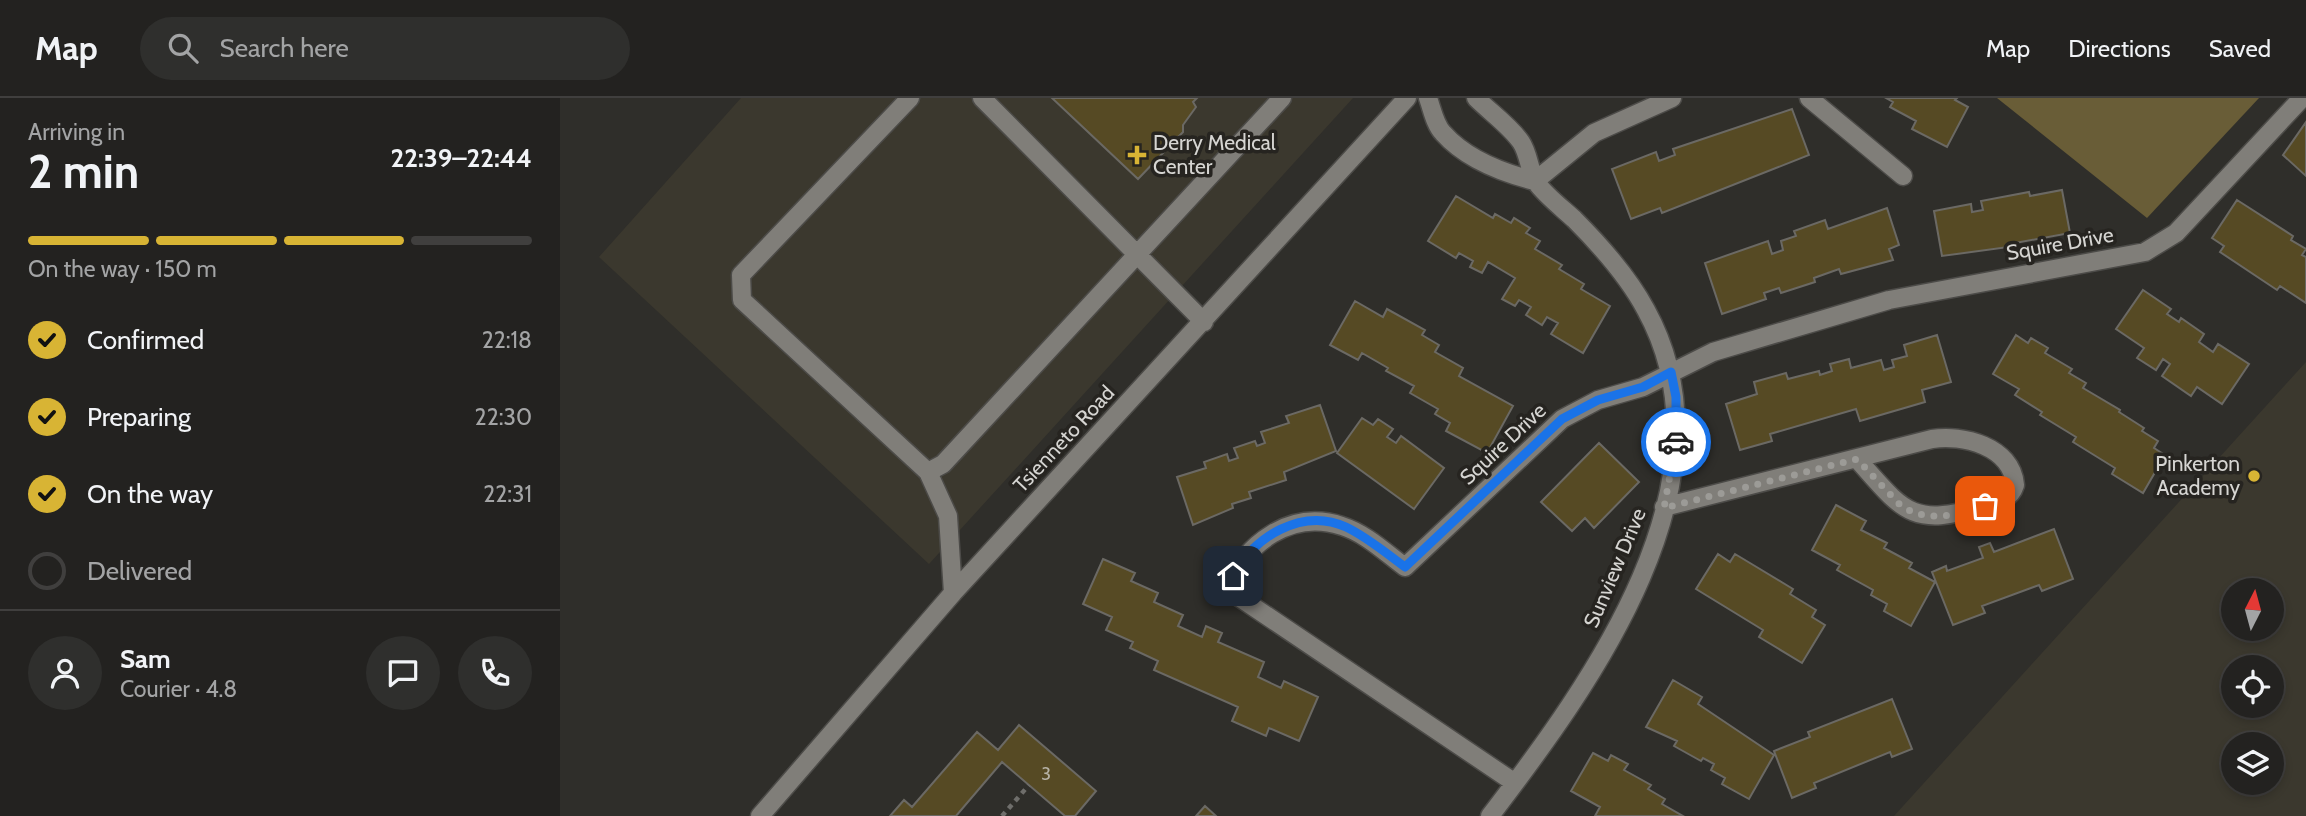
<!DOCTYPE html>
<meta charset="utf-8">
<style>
:root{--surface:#232220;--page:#2f2f2d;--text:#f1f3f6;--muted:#a3a4a5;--line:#403f3e;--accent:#d8b434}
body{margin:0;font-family:Cabin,sans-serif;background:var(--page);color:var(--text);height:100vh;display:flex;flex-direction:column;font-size:26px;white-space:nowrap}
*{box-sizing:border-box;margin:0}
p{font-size:23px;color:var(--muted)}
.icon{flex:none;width:38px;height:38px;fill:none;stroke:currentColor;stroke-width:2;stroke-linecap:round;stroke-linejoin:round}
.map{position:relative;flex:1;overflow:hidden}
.panel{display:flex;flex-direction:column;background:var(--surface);width:560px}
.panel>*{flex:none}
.needle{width:46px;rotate:6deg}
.fabs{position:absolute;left:1661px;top:480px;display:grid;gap:14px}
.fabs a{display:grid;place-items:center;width:63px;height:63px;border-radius:50%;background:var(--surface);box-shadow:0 4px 10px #0003,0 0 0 2px var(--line);font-size:35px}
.pin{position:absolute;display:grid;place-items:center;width:60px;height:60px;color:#fff;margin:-30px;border-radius:14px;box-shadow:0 4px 10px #0006}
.courier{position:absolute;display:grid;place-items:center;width:70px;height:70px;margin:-35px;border:5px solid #1a73e8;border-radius:50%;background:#fff;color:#222;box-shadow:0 2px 9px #0007}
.overview em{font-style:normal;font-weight:700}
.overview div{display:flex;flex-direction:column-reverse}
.overview{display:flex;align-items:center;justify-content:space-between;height:119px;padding:0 28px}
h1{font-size:46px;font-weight:700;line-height:52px}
.bar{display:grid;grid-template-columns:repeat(4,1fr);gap:10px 7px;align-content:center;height:84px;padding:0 28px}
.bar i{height:9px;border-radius:5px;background:var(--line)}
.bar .on{background:var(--accent)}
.bar p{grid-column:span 4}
.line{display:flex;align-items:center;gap:18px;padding:0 28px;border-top:2px solid var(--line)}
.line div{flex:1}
.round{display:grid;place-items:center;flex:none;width:74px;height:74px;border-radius:37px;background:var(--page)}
ol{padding:0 28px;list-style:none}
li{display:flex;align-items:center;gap:21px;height:77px}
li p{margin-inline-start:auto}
li .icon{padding:7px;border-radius:50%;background:var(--accent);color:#111;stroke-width:4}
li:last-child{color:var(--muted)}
li i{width:38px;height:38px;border:4px solid var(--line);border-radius:50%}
header{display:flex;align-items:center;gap:42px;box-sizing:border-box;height:98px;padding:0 35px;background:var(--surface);border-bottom:2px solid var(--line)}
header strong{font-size:33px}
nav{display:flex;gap:38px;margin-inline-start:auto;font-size:24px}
.search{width:490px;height:63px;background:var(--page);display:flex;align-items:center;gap:18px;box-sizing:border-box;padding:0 24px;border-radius:38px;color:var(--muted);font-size:26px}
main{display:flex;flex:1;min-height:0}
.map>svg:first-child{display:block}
</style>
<header>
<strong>Map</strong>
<div class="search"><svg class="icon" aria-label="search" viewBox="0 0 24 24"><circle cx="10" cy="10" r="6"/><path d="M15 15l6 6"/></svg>Search here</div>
<nav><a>Map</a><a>Directions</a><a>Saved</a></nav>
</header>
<main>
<section class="panel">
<div class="overview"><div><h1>2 min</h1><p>Arriving in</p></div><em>22:39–22:44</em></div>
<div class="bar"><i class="on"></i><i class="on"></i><i class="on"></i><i></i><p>On the way · 150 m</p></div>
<ol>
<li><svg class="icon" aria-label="check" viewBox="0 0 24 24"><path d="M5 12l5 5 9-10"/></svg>Confirmed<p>22:18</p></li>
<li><svg class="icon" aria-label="check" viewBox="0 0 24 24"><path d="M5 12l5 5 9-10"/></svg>Preparing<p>22:30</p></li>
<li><svg class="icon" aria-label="check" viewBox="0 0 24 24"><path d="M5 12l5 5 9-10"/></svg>On the way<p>22:31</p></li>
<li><i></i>Delivered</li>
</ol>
<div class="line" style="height:126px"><a class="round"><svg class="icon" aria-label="person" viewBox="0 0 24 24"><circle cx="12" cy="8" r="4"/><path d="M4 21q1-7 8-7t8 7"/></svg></a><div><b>Sam</b><p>Courier · 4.8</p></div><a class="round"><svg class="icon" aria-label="chat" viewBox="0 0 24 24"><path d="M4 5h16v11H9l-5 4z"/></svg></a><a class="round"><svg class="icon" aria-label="phone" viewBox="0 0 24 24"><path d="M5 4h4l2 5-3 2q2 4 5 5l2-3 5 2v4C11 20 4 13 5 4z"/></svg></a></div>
</section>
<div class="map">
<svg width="1746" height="718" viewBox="0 0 1746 718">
<rect width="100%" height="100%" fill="#2f2e2a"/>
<path fill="#3b382e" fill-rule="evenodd" d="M181,0H793L369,466L39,159Z
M1746,264V718H1334ZM1673,492H1712V530H1673ZM1673,569H1712V607H1673ZM1673,646H1712V684H1673Z"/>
<path fill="#695d37" d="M1437,0H1699L1587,120Z"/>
<path fill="#564a24" stroke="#6b6964" stroke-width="2" d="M492,0H637L633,4L636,9L623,27V34L578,81Z
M1326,0H1397L1395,2L1408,9L1387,49L1352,31L1356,23L1330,9L1333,4Z
M1232,11L1249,57L1102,115L1100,110L1071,121L1052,71L1096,54L1099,63L1115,57L1113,51Z
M1746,24V78L1723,57Z
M1502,92L1510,135L1455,145L1456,148L1382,158L1374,113L1411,106L1412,114L1423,112L1421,103L1469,94L1470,98Z
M896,98L933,120L935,116L951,125L954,120L970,130L966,135L980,143L975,151L1002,167L999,171L1024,186L1021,191L1050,208L1023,255L991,236L998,225L987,219L982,227L966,217L971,209L959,202L955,208L942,201L955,180L928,164L922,175L910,169L913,163L899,155L896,160L868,143Z
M1677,102L1733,138L1731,142L1746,151L1742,157L1746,159V205L1720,188L1717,192L1660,154L1664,148L1652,140Z
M1327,110L1339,147L1329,151L1333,162L1281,176L1279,171L1254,180L1255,184L1221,195L1219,190L1204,195L1206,201L1162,216L1145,165L1208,143L1212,156L1223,152L1221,143L1236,138L1234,133L1265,122L1268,131Z
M1583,192L1611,211L1607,216L1619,224L1621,220L1644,236L1639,244L1653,254L1658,246L1689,266L1662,306L1637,289L1631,298L1602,278L1610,266L1603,261L1596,272L1577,260L1584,250L1556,231Z
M795,203L823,219L827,211L865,232L862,237L879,247L875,254L903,270L899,278L953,308L927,355L886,333L890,325L875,316L878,311L850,295L854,288L826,273L828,270L802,255L798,262L770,247Z
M1377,237L1391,284L1362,292L1365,304L1300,323L1296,311L1210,336L1212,343L1180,352L1166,306L1197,296L1194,284L1226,275L1228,281L1259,273L1260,277L1272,273L1270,266L1289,261L1291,270L1321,262L1324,272L1334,269L1332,262L1347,258L1344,247Z
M1456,237L1468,245L1471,240L1488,250L1485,255L1512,271L1509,275L1526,285L1523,290L1560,312L1559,314L1584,330L1582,333L1598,343L1594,350L1605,357L1583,395L1552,376L1555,370L1513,344L1516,339L1480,317L1482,314L1455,297L1459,291L1433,276Z
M760,307L776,353L724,374L726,382L689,394L691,400L672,406L673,410L633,427L617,379L646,370L644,364L667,356L669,363L678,360L674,350L695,343L697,348L705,345L701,334L729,325L726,318Z
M802,320L813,327L818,321L833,331L827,339L836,345L841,338L884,370L854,411L777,355Z
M1039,345L1079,384L1034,430L1025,420L1012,433L981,404Z
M1276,407L1306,423L1301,432L1327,445L1324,450L1352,465L1349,470L1375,484L1351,528L1324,513L1327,506L1311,497L1313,492L1277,472L1280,467L1252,452Z
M1494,431L1513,481L1482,493L1479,487L1422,508L1425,515L1393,527L1372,474L1386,468L1387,473L1423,460L1419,449L1430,445L1434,454Z
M1158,456L1170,464L1175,456L1233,491L1230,496L1256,512L1252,519L1265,527L1242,565L1199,539L1203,532L1136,491Z
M543,461L575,475L571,483L598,495L594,504L623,517L618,528L642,539L646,528L662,535L658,544L704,564L698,579L721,590L724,583L758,599L739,643L709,630L706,638L672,623L678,609L594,572L598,563L570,550L573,544L546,532L552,519L523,506Z
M1113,582L1142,599L1138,606L1214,657L1189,701L1162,686L1165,680L1151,672L1154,666L1143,660L1141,663L1114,648L1117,643L1086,629Z
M1332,601L1352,651L1332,659L1330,654L1254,685L1256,690L1232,700L1214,653L1250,639L1248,634Z
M459,627L536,693L515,718H505L442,664L396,718H330L344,702L352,709L417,634L438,652Z
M1033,655L1048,663L1051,657L1068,666L1064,672L1091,687L1088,691L1105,701L1102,706L1123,718H1035L1040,709L1011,693Z
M645,708L656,718H636Z"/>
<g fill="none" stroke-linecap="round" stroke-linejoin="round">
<defs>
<path id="minor" d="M350,0L181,177L182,202L368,374L383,366L722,0
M422,0L644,224
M868,0C872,11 875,27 883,35C906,61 943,75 975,83
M916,0C930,14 950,28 961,44C969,56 969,72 976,84C985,97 1002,110 1014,121C1041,148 1068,178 1086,212C1180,383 1031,586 930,718
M1249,0L1343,78
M975,83L1034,35L1112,0
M368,374L388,418L393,495
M1104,409L1372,341C1402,336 1452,348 1455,387C1450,403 1435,405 1420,409C1350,430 1342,411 1297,361
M955,685L667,491C685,445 731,411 782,428C805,435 826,455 845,469L1002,321L1038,302L1083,289L1153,254L1329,202L1585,154L1616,135L1742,0
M200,718L393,495L847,0"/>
</defs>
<use href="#minor" stroke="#4c4b48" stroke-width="21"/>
<path stroke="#6f6e6b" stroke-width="4.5" stroke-dasharray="5 5" stroke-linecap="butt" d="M442,718L469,687"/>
<use href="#minor" stroke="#807e79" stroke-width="18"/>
</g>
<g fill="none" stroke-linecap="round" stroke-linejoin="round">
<path stroke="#9c9b97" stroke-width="7" stroke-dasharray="0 12.6" d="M1116,344L1104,410L1297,361L1342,409C1372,425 1395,417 1425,408"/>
<path stroke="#1a73e8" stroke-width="9" d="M673,478C693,439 742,409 786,429C807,439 826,455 845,469L1002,321L1038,302L1083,289L1111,274L1116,299V344"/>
</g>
<g fill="#d8b434" stroke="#262420" stroke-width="2.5">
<path d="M573.5 46.5h7v7h7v7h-7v7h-7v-7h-7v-7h7z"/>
<circle cx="1694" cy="378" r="7"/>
</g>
<g text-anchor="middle" stroke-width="7" stroke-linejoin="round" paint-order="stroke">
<g font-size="18" fill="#b6b2a6">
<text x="486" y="682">3</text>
</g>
<g font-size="21" fill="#d6d5d2" stroke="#262420" text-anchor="start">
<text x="593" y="52">Derry Medical<tspan x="593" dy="24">Center</tspan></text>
<text x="1680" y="373" text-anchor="end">Pinkerton<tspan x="1680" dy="24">Academy</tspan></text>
</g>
<g font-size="21" fill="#d6d5d2" stroke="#262420">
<text transform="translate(1500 146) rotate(-10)" y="7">Squire Drive</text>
<text transform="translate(504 341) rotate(-47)" y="7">Tsienneto Road</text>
<text transform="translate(943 346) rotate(-43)" y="7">Squire Drive</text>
<text transform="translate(1055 470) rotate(-67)" y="7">Sunview Drive</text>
</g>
</g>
</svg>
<div class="fabs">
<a><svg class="needle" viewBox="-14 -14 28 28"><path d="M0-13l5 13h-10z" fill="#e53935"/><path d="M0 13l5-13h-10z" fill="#a3a4a5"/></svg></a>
<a><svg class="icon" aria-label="locate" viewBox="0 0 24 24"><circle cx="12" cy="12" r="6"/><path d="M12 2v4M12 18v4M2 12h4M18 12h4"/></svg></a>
<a><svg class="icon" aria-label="layers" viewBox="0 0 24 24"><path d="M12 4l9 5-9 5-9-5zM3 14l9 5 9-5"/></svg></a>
</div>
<div class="pin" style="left:1425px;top:408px;background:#ea580c"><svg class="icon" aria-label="bag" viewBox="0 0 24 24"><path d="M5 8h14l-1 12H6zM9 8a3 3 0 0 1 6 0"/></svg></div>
<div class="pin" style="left:673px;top:478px;background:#1f2937"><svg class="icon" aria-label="home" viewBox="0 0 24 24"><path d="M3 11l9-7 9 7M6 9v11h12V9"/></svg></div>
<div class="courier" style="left:1116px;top:344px"><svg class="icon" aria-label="car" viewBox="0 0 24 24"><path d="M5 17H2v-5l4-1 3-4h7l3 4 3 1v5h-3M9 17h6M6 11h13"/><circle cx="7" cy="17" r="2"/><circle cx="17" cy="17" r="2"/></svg></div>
</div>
</main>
